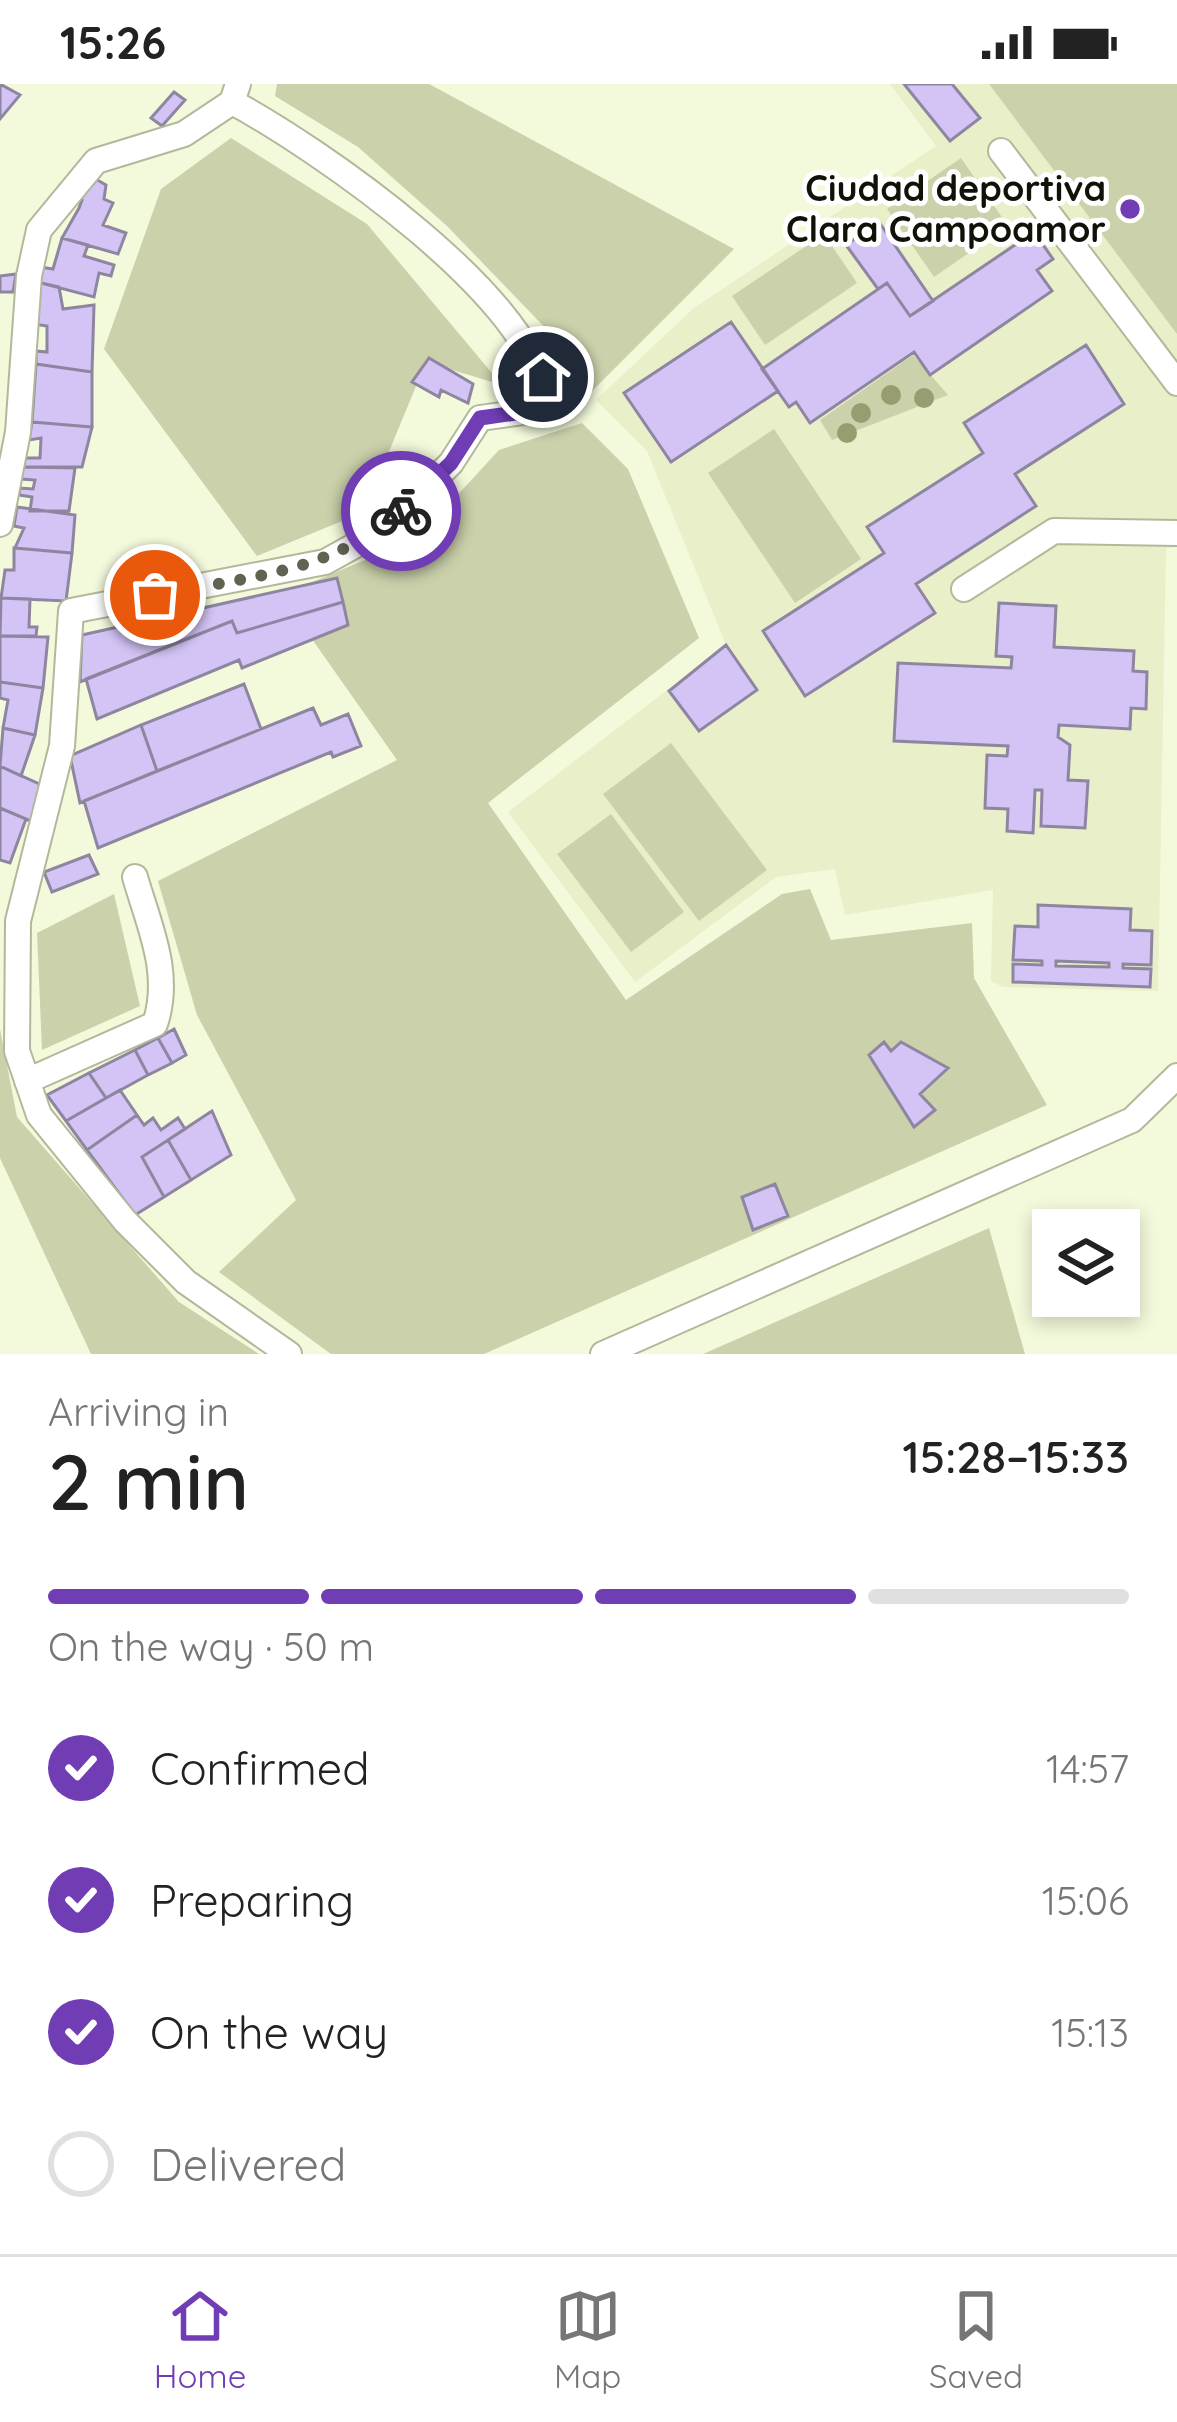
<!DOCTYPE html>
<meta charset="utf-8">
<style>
:root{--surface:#fff;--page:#f6f6f6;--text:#222;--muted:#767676;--line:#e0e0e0;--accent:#703db5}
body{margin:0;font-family:Quicksand,sans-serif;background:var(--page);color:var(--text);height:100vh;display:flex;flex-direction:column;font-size:45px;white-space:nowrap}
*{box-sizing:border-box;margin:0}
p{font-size:39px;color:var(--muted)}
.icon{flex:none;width:66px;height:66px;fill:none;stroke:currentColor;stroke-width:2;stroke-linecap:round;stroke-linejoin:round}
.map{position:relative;height:1270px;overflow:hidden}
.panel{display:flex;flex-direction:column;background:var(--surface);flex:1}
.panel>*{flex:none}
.controls{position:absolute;left:1032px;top:1125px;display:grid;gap:24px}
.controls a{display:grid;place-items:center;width:108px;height:108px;border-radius:0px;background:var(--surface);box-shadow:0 6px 18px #0003;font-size:60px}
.pin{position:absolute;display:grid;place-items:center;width:102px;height:102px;color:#fff;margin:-51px;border:6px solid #fff;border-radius:50%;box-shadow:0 3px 12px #0007}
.courier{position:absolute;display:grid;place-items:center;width:120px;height:120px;margin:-60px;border:9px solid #703db5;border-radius:50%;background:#fff;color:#222;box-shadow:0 3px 15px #0007}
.head em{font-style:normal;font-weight:600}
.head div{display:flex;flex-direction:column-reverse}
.head{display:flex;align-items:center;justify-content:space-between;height:204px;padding:0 48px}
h1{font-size:78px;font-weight:600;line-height:90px}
.bar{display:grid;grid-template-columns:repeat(4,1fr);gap:18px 12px;align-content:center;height:144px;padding:0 48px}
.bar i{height:15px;border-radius:9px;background:var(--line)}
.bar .on{background:var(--accent)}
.bar p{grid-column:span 4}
ol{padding:0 48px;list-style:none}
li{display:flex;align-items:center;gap:36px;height:132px}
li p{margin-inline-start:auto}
li .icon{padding:12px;border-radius:50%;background:var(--accent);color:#fff;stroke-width:4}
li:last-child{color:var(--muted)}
li i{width:66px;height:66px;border:6px solid var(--line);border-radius:50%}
.status{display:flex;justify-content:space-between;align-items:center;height:84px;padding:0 60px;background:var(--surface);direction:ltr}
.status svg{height:33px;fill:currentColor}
.tab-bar{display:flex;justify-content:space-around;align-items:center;height:168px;border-top:3px solid var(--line);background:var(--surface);font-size:33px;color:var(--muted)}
.tab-bar a{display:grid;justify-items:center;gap:6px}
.tab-bar .on{color:var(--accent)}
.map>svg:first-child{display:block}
</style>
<div class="status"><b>15:26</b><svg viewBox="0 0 49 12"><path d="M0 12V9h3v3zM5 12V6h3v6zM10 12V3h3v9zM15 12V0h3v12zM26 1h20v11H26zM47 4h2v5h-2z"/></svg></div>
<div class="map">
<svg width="1177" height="1270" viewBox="0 0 1177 1270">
<rect width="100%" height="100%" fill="#f3f9db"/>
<path fill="#e8efc9" d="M890,0H989L1177,250V463L1166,464L1158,907L1003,903L991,897L993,806L845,831L835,785L776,793L635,898L508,728L726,561L647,367L596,316L694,224L936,62Z"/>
<path fill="#cbd1ab" d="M277,0H429L734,165L576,323L555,254L447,142L358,63L275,12Z
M989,0H1177V250Z
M231,54L367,140L502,301L426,278L364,428L257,472L104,265L161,105Z
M961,74L1008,142L934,193L887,125Z
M824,150L857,199L765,261L732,212Z
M913,271L948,311L832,356L820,336Z
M582,339L628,385L699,554L488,719L626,916L782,810L810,805L831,856L972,839L974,894L1047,1021L484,1270H331L219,1188L296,1116L197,931L158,797L397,676L281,511L418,454L499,366Z
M774,345L861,475L795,519L708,389Z
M671,659L767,786L699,837L603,710Z
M611,730L684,828L631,868L557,770Z
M114,810L140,922L42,966L37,849Z
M0,945L17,1033L179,1218L259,1270H91L0,1074Z
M989,1144L1025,1270H703Z"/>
<path fill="#d3c4f5" stroke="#8e86a0" stroke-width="3" fill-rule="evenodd" d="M0,0L20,11L0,35Z
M904,0H952L980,34L950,57Z
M174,8L185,16L162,42L151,34Z
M94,94L106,101L104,115L113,119L103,141L126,149L118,170L62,154L79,124L82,116L77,114Z
M879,138L933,217L910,232L887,199L878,205L846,161Z
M1034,148L1053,175L1037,186L1052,207L930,291L914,268L810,339L796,318L789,323L762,285L887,199L910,232Z
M62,154L88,161L84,172L114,181L111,192L99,189L94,213L37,198L40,183L53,185Z
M16,190L13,208H0V192Z
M37,198L59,203L63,225L94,221L92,288L36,280V267L47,268V242L33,240Z
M731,238L778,307L671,378L624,309Z
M1086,261L1124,320L1015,390L1036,422L916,500L935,529L805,612L763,547L884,469L867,443L983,369L964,339Z
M429,274L473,300L468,319L441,306L439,313L412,298Z
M36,280L92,288V343L32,338Z
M32,338L92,343L82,383H23L25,374H40L41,354L29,356Z
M23,383L75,384L69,427H30L32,413L19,411L20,404L33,405L35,396L21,395Z
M17,423L75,431L72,469L15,464L24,444L14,442Z
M14,464L72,469L66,517L1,514L5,486H14Z
M337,494L343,518L237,549L232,537L80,598L82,551Z
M1,514L30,515L29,543H37L36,552H0Z
M343,518L348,541L242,584L239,576L97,635L86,595L232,537L237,549Z
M999,519L1056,522L1054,563L1134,567L1133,587L1147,588L1146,625L1131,624L1130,645L1059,641L1058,653L1070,661L1068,696L1088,697L1085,744L1041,742L1042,706H1035L1033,749L1007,747L1008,725L985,724L987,671L1007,672L1008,662L894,657L898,579L1011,584L1012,573L996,572Z
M0,552L48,553L43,604L0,598Z
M726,561L757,606L699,647L669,607Z
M0,598L43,604L35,651L3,644L8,616L0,614Z
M244,600L261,645L157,687L141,641Z
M313,624L321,641L348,630L361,662L333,673L331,668L98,764L84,717Z
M141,641L157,687L80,719L70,672Z
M3,644L35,651L21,692L0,682Z
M0,682L46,703L33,738L0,724Z
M0,724L26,735L10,779L0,776Z
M89,771L98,790L52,808L44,788Z
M1038,821L1131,825L1130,846L1152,847L1151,881L1123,880V884L1151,885L1150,903L1013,898V880L1042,881V877L1013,876L1015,842L1038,843ZM1056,877L1109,879V883L1056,882Z
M174,945L186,971L172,979L158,954Z
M158,954L172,979L148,991L135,966Z
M884,958L891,967L901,958L948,984L920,1010L935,1026L914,1043L869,971Z
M135,966L148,991L106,1014L89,989Z
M89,989L106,1014L66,1037L47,1011Z
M120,1006L137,1031L87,1066L66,1037Z
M212,1027L231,1071L191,1096L168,1056Z
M137,1031L144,1041L153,1034L161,1046L178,1034L185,1045L142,1073L164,1113L135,1131L87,1066Z
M168,1056L191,1096L164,1113L142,1073Z
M775,1100L788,1132L753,1146L742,1113Z"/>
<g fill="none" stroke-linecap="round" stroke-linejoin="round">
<defs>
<path id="minor" d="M232,18C315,62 540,217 544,316L530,327L480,334L451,379L414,416L372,452L325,478L71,527L62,662L18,837L17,967L39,1031L125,1137L186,1198L289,1270
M1001,67L1177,299
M0,440L18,348L29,192L39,146L96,77L184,50L232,18L238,0
M964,505L1054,447L1177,449
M27,997L155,940C172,889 149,842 135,793
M603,1270L1132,1036L1177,992"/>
</defs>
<use href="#minor" stroke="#b3b89b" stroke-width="28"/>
<use href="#minor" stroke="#fff" stroke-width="24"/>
</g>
<g fill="#979d70">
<circle cx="891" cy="311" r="10"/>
<circle cx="924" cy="314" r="10"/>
<circle cx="861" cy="329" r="10"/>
<circle cx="847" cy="349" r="10"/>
</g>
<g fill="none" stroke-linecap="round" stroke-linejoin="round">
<path stroke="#5f6352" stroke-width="12" stroke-dasharray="0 21.6" d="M155,511C247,493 328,490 401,427"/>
<path stroke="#703db5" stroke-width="15" d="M401,427L451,379L480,334L530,327L544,316L543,293"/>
</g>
<circle fill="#703db5" stroke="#fff" stroke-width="4.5" cx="1130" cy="125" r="12"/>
<g text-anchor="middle" stroke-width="10" stroke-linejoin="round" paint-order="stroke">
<g font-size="36" font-weight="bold" fill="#101208" stroke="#fff" text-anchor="end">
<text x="1106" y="117">Ciudad deportiva<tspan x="1106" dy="41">Clara Campoamor</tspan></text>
</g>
</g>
</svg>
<div class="controls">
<a><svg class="icon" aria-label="layers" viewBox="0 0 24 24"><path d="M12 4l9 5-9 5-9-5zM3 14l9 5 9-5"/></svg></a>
</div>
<div class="pin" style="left:155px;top:511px;background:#ea580c"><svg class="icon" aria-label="bag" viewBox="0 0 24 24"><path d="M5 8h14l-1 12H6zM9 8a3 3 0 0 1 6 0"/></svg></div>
<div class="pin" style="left:543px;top:293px;background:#1f2937"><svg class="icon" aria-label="home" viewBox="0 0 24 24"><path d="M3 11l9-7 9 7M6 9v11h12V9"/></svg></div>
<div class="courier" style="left:401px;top:427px"><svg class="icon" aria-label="bike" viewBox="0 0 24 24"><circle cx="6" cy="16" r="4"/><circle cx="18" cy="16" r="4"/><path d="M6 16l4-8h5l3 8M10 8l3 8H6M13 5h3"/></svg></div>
</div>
<section class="panel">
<div class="head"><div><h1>2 min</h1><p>Arriving in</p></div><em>15:28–15:33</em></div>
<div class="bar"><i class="on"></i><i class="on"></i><i class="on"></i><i></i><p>On the way · 50 m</p></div>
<ol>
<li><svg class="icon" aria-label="check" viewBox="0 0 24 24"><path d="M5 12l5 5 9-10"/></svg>Confirmed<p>14:57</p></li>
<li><svg class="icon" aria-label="check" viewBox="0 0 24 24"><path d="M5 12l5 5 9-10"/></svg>Preparing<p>15:06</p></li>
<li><svg class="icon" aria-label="check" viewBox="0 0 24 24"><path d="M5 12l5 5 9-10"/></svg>On the way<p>15:13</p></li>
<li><i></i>Delivered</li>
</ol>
</section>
<nav class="tab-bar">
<a class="on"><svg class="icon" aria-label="home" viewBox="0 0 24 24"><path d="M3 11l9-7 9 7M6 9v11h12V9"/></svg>Home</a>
<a><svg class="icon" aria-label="map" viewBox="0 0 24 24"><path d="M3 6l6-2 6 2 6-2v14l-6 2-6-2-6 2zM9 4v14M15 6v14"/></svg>Map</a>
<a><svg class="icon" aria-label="saved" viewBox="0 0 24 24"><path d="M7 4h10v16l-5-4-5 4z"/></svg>Saved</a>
</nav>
